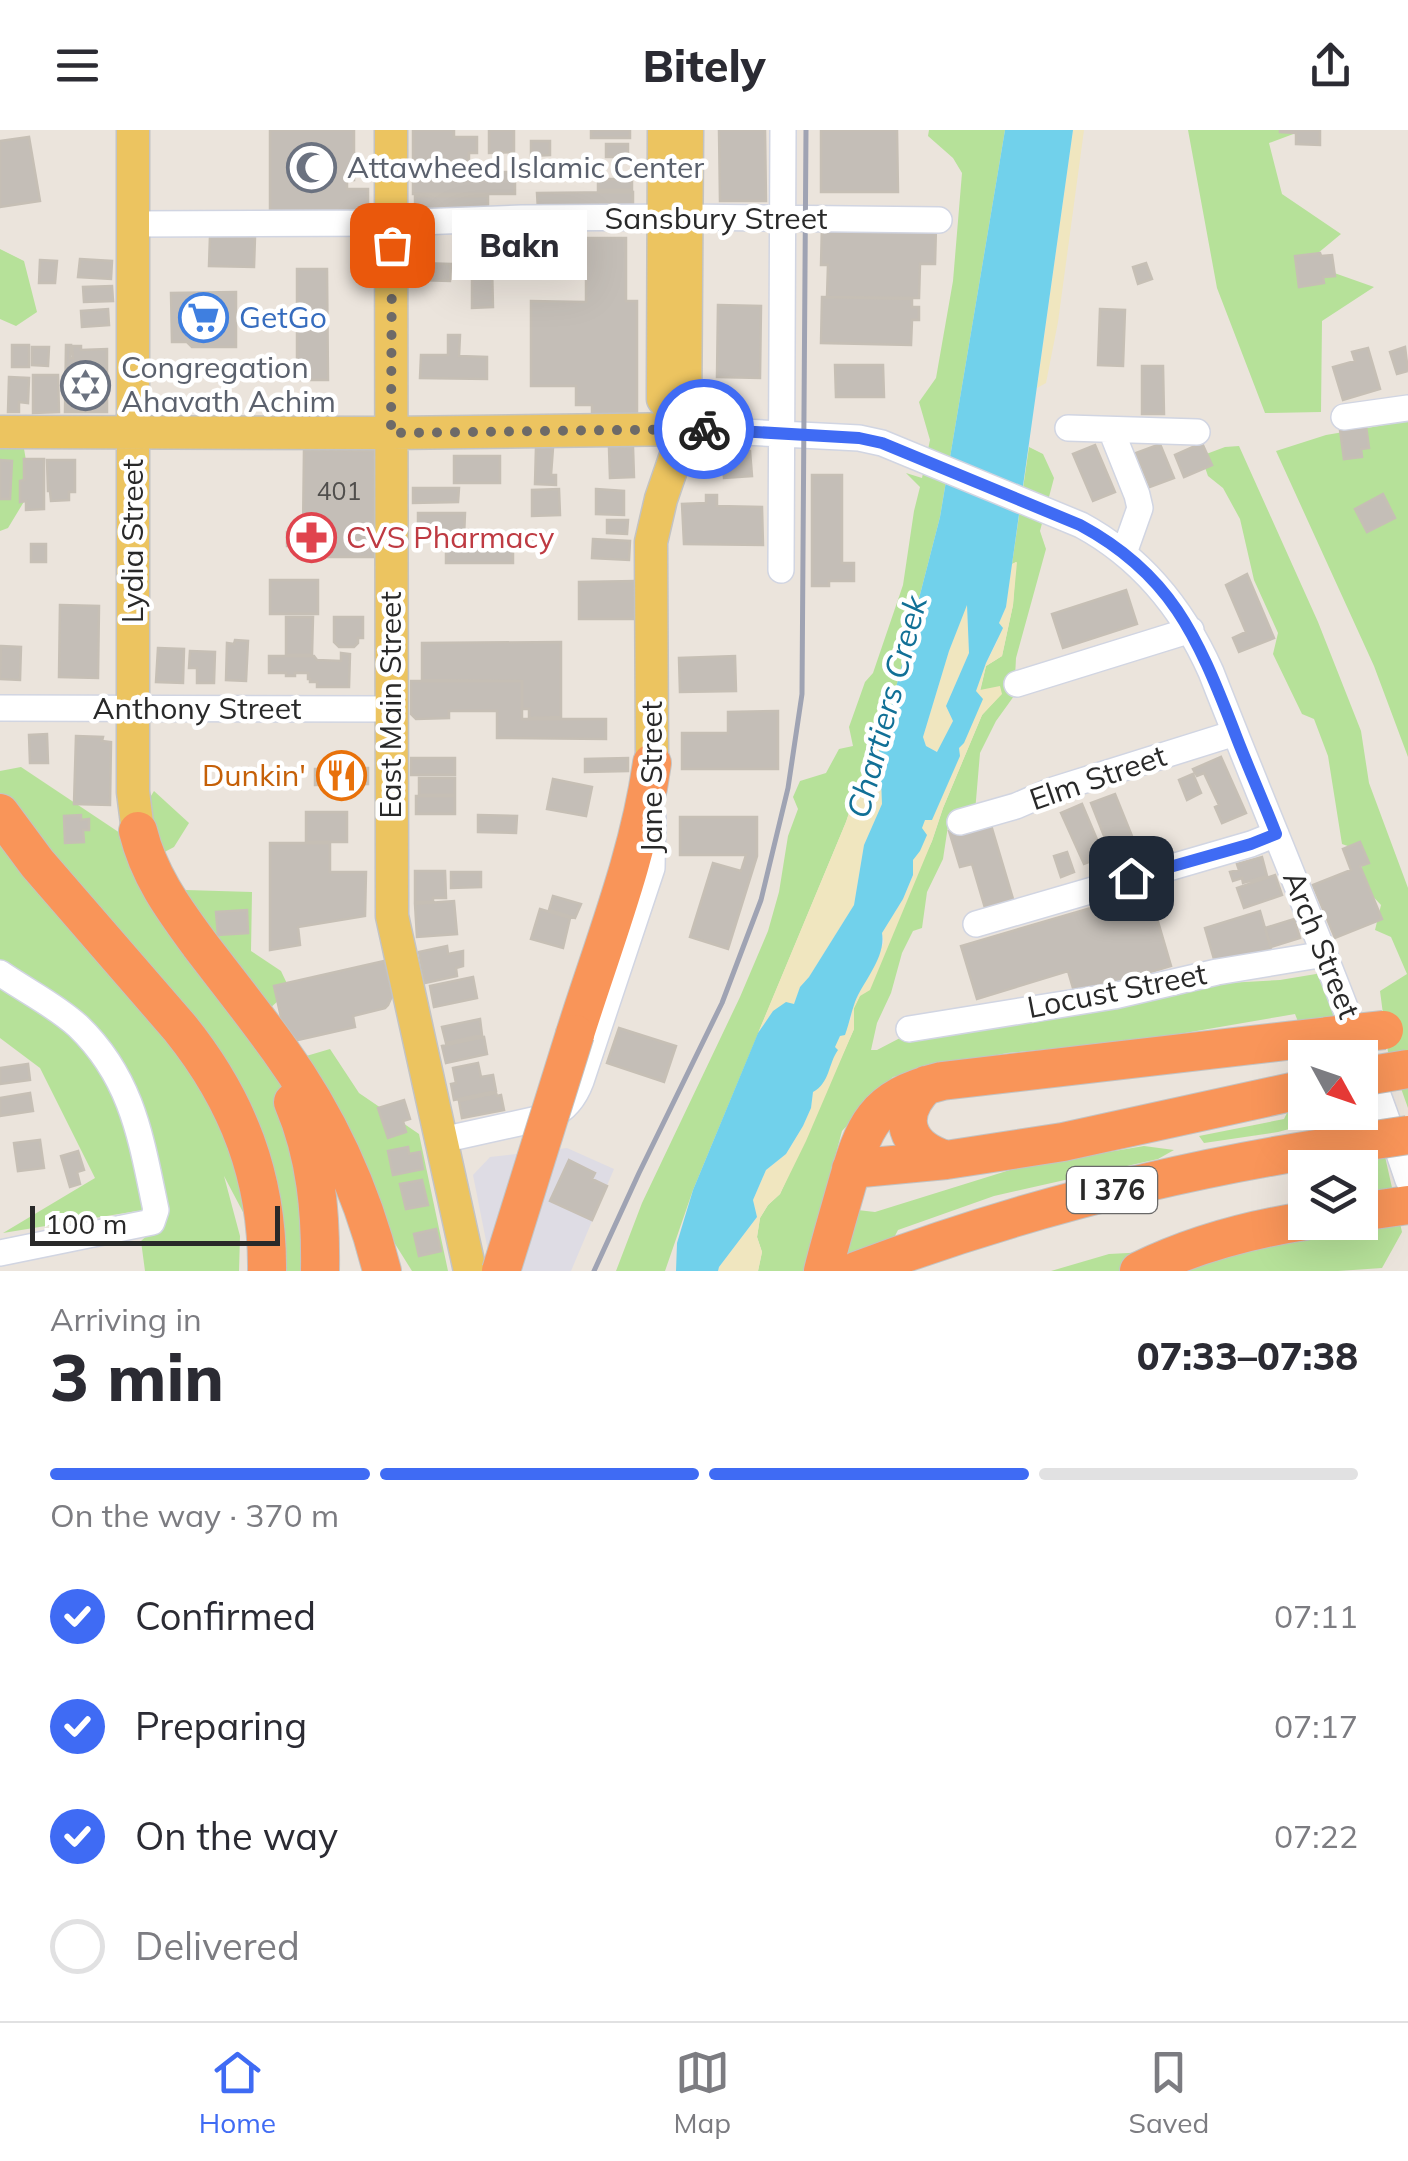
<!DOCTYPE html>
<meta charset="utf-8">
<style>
:root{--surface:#fff;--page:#f7f7f7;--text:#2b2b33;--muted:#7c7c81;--line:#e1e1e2;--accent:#3f6bf4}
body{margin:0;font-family:Mulish,sans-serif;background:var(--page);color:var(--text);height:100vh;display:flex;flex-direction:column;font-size:38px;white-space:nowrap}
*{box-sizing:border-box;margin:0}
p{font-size:32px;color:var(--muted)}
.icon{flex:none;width:55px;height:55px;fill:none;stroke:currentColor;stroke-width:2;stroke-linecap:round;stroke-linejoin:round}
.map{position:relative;height:1141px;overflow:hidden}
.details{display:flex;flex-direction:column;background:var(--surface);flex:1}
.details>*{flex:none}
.needle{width:65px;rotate:130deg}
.buttons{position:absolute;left:1288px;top:910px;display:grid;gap:20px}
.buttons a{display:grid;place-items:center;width:90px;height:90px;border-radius:0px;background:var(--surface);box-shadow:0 10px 40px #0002;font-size:50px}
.scale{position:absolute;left:30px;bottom:25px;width:250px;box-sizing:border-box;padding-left:10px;border:5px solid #292929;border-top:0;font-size:28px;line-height:35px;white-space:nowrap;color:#292929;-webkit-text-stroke:8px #fff;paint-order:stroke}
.pin{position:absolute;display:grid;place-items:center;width:85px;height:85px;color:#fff;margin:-42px;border-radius:20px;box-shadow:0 5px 15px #0006}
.courier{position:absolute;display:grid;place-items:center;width:100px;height:100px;margin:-50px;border:8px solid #3f6bf4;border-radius:50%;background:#fff;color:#222;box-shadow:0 2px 12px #0007}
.bubble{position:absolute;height:70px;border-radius:0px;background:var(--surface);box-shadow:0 10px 40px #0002;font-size:32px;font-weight:800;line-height:70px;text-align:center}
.summary em{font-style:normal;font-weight:800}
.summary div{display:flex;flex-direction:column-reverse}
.summary{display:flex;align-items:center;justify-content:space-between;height:170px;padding:0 50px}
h1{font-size:65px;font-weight:800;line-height:75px}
.bar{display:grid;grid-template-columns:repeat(4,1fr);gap:15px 10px;align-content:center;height:120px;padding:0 50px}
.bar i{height:12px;border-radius:8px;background:var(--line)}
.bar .active{background:var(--accent)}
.bar p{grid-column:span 4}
ol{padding:0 50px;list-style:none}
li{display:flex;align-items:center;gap:30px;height:110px}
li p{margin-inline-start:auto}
li .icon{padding:10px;border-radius:50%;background:var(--accent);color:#fff;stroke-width:4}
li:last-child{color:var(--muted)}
li i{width:55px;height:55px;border:5px solid var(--line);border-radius:50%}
header{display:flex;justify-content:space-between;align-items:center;height:130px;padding:0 50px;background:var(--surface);font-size:45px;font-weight:800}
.tab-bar{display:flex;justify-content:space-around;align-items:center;height:140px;border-top:2px solid var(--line);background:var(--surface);font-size:28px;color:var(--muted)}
.tab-bar a{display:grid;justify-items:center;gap:5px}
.tab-bar .active{color:var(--accent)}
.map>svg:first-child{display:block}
</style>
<header><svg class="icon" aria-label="menu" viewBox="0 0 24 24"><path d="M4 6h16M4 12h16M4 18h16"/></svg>Bitely<svg class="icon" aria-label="share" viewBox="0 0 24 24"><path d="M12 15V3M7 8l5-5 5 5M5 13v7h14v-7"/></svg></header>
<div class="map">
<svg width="1408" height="1141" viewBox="0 0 1408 1141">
<rect width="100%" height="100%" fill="#ebe4dc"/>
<path fill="#dedce4" d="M567,1018L614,1039L571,1141H492L473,1045L490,1027Z"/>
<path fill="#b6e199" d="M929,0H1005L940,387L891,577L874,609L846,692L693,1060L665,1141H616L642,1073L740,867L768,801L779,762L788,706L798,679L793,667L800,651L826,643L839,619L853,616L849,597L865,552L873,543L903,455L914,381L920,357L906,343L922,348L930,310L919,272L936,248L953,151L962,43L953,28L928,6Z
M1188,0H1304L1269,13L1282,64L1341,104L1306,133L1374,157L1322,191L1321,282L1265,283L1217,158Z
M0,119L24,131L37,182L16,196L0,189Z
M1408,291V627L1374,536L1276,321L1326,305Z
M0,307H22L31,360L8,398L0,401Z
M1239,316L1318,492L1361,601L1369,653L1408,758V978L1388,922L1380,861L1407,844L1391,807L1375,800L1381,775L1365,758L1359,720L1342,714L1328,626L1314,589L1302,584L1273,524L1278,503L1254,450L1240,389L1223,358L1208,346L1201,326L1225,317Z
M1029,317L1043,324L1054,348L1040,401L1046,419L1016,528L1014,566L996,591L980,623L975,682L948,696L943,729L927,762L922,798L913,801L902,823L891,863L877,893L871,920H877L900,908L1209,854L1280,850L1322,843L1353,927H1312L1295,884L1144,910L1007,923L893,947L842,1001L822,1076L875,1082L1020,1037L1144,1016L1174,1020L1158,1029L994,1066L898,1100L877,1141H758L762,1122L757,1107L760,1088L768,1075L780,1064L854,899V878L932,711L943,678L982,585L1001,564L980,562L986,536L1002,526L1013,475L1016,432L1012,434Z
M21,637L126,707L154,661L189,693L174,717L157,726L163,779L186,760L252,762L251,821L281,841L290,860L246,900L269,937L330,919L359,963L419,1004L448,1141H412L392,1109L337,982L307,1141H274L224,1046L240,1106L239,1141H145L141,1111L163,1091L137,1081L3,1103L95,1048L40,938L0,908V641Z
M1360,944L1375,982L1402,1102L1382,1138L1338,1141H1051L1109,1124L1261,1116L1339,1103L1340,1093L1360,1092V1038L1332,1037L1319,991L1278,1002L1204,1013L1199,1006L1284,989L1305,946V982H1360Z"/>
<path fill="#f0e6bf" d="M1073,0H1084L1058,192L1046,253L1037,258Z
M1017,432L1013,475L1002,526L986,536L980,560L1000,556L1002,564L982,585L943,678L932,711L870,860L860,866L854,878V899L806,1011L780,1064L768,1075L760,1088L757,1107L762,1122L758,1141H718L719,1137L757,1087L753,1070L766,1040L786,1024L803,996L811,978L813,962L833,928L834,917L840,906L851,889L852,877L884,812L882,803L903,769L913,745L912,729L920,720L921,698L959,618L975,561L986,533L997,512L999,493L1006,477L1012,434Z
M967,473L969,523L946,576L953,591L938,622L926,616L923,607L949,521Z
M874,609L872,618L879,617L884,635L881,649L882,674L864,715L854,775L809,847L800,857L794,875L773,881L758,903L846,692Z"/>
<path fill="#71d1eb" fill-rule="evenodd" d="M1005,0H1073L1006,477L999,493L1003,498L986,533L976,561L983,569L964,613L959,618L960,626L932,690H925L922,698L927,705L920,721L913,730V745L903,769L882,803C886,828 863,851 855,872C851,883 849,894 845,905L840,906L835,917L838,920C828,934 830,953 813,962L811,978L803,996L786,1024L766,1040L753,1070L757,1087L719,1137L718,1141H676L677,1113L693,1060L758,903L773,881L786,872L794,874L800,857L809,847L854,775L864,715L882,674L881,649L884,636L880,635L879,617L872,619L874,609L891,577L940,387ZM967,475L969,523L946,576L953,591L937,622L926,616L923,607L949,521Z"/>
<path fill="#c4beb7" stroke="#c6bfb5" stroke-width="2.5" d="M270,0H354V50H347V59H368V81L270,82Z
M413,0H454V7H477V23H469V32H456L457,36L444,37V41H413Z
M489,0H514V22L489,23Z
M599,0H630V8H591V1Z
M719,0H765L766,71H720Z
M821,0H897L898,62H821Z
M1280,0H1320V15L1296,14V3L1280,2Z
M29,7L40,71L0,77V11Z
M531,11H550V25L531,26Z
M606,14H628V27H606Z
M515,42V64H413V43Z
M598,49H632V60H598Z
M633,62V79L538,80L537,63Z
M415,66H488V79L415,80Z
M822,95L936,97L935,134H920L919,168L827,167L828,135H821Z
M210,106L255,107L254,137L209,136Z
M586,108H626V171H637V285H592V275H576V256H531V171L586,172Z
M1320,123L1321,126L1332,125L1335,146L1323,147L1324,153L1299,157L1295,126Z
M80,129L112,131L111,149L78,147Z
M40,130L57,131L55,153H39Z
M418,133L451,134L450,151L418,150Z
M1146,133L1152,149L1138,154L1133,137Z
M472,136H492L493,177L472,178Z
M297,139H327L328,250H297Z
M112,156L113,171L84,172L83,157Z
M236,162V217H192L187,212H172L171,163Z
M822,167L912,169V177H919V190H912L911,215L821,213Z
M718,175L761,176L760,248L717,247Z
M108,179L109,195L82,197L81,181Z
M1100,179L1125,180L1123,236L1098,235Z
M448,205H460L459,226L487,227V249L420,248L421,225H448Z
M12,215H29V237H12Z
M66,215H71L70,228H73L72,216H81V220L107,219V282H65Z
M32,217H49L48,236L32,235Z
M1405,217L1408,241L1397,244L1390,222Z
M1368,218L1380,259L1343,270L1333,237L1355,231L1352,222Z
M835,235H883L884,267H836Z
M1142,236H1163L1164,284H1142Z
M33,245H58L59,282L33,283Z
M9,247L29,248L28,273L19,272V282H8Z
M1366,296L1369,318L1361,319L1362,327L1344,329L1340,300Z
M1202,313L1212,335L1184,347L1175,325Z
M1160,314L1174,348L1150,357L1136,323Z
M1095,315L1115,362L1093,371L1073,324Z
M536,317L553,318L551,345H556V355L535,354Z
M633,317L634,347L610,348L609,318Z
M304,320L374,321L373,427H303V416H287V402H303Z
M750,321L752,346L724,348L722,323Z
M454,326H500V353H454Z
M24,329H44V379L26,380V371L20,372V351L24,350Z
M0,330L12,331L10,369H0Z
M47,330H75V362H69V370L51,371L50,361H48Z
M812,345H842V433H854V451H829V456H812Z
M413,358H459L458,372L413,373Z
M559,359L560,385L532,386V360Z
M596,359L624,361V385L596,384Z
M1383,364L1395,388L1367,402L1355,379Z
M706,365H717V376L762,377L763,415L684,414L682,374L706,373Z
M418,383H465L464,407H418Z
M607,390H628L627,404L607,403Z
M446,408H513V433H446Z
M593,409L630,411L629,430L592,428Z
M31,414H46V432H31Z
M1247,444L1274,508L1239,522L1233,508L1246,502L1226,455Z
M270,450H318V484H270Z
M635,451V489H579V452Z
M1126,460L1137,494L1063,518L1052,484Z
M60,475L99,476L98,548L59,547Z
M286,487H313L312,525H286Z
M334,487H363V508H358V513L354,517H339L334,512Z
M235,510L248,511L246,551L226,550L227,513L234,514Z
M561,512V587L529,588V579H522V551L422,550V513Z
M1,516L21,517L20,550L0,549Z
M158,518L184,519L183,553L156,552Z
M190,521L215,522L214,553H197V538H189Z
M341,523L350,524L349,557H317V552H310V549H308V543H295V546H286V543H269V526H314L317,530L341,531Z
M735,526L736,561L680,562L679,528Z
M411,551H522V589H606V609L497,608V581H449V588L416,589L411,584Z
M778,581V639H682V603H728V582Z
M47,604L48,633H30L29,605Z
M76,606L103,607L102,611L111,612L110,675L74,674Z
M1221,627L1246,683L1222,693L1215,677L1219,675L1204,643L1197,646L1193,639Z
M411,628H455V645H411Z
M628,628V641L585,642V629Z
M368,638V654L315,655V639Z
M1193,644L1201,663L1187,670L1179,650Z
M419,648H455V665H419Z
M553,649L592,657L586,686L547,679Z
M1115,664L1136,716L1112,726L1091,673Z
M416,666H455V684H416Z
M1082,674L1104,726L1084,734L1061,683Z
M306,682H347V712H306Z
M81,685V690L89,689V700H83L84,712L65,713L64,686Z
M478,685L517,686L516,703L478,702Z
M680,687H757V726L728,819L690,807L713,733L741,741L746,725H680Z
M991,695L1013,769L985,778L972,734L960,737L949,701L958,699L960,705Z
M1360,712L1369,733L1360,736L1382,789L1335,808L1313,755L1351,740L1343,719Z
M270,713H330V742H366L365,786L298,797L300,815L270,820Z
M1067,722L1074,742L1061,747L1054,726Z
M1262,727L1267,746L1243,753L1242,748L1233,751L1230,742L1239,740L1237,734Z
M415,741H445L446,768H433V772H415Z
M451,742H481V757L451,758Z
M1275,745L1282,765L1244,778L1237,758Z
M1149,761L1171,836L1075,865L1068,841L977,869L961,816Z
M553,766L581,774L575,788L549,780Z
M454,771L457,804L417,807L415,774Z
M540,779L570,788L563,818L531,809Z
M247,780L248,803L218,805L216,782Z
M1260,781L1271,819L1216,836L1205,798Z
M1294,789L1300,808L1271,817L1265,798Z
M447,816L448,824L463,821V836L456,838L457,846L425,853L419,822Z
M384,831L392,866L388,875L385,878L353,886L355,897L293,911L283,896L274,856Z
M473,847L477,868L434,877L430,856Z
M480,889L482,905L446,913L442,897Z
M619,898L676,916L664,952L607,933Z
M484,907L487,924L446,933L442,916Z
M478,933L481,947L493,945L496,961L454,970L451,954L456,953L453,938Z
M28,934L30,950L0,954V938Z
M30,963L33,981L0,986V968Z
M496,963L497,966L501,965L504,980L462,988L459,971Z
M404,970L410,989L403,991L406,1002L388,1008L378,978Z
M40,1010L44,1038L18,1041L14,1013Z
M408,1017L409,1024L420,1022L423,1039L393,1045L388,1021Z
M78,1021L84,1040L77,1042L80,1054L70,1057L61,1026Z
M569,1030L595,1043L592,1049L607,1056L592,1090L550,1071Z
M422,1050L428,1075L406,1079L400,1054Z
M436,1099L441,1121L419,1126L414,1104Z"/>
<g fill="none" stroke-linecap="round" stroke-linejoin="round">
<defs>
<path id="minor" d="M133,94L392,93L521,88L687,87L939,90
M1344,287L1408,278
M1068,298L1197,302
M685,299L859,308L882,313L1081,395C1142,428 1183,479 1211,542C1277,711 1350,878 1408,1050
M1111,300L1137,365L1140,378L1124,423
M781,440L783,0
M1017,554L1191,500
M0,578L393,579
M960,692L1016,676L1053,660L1235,603
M976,794L1251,714L1276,704
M0,843C26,861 55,875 78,896C133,949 141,1009 156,1080L152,1092L0,1123
M909,899L1114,866L1217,842L1325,824
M442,1010L551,986C566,979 575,967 581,951L652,738L653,688"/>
<path id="major" d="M133,0V662L138,701
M391,0L392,786L470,1141
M664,0L663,262V269L671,279
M0,302L391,303L685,299
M652,633L651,412L661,369L685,299L687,0"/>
<path id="highway" d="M0,683L37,733L180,898C238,970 268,1048 267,1141
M138,701C149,746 173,778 200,815C226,849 254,884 279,919C327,985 362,1061 382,1141
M575,904C603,815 639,726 652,633
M926,955C895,986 905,1017 946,1030
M293,972C316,1026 321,1083 320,1141
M851,1039L946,1030L1063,1012L1305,959
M1360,1082L1408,1075
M823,1141C830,1113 838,1086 846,1058C864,995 873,968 942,951L1329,906
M856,1141C1010,1083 1167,1042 1329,1017
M1139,1141C1192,1115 1247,1100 1305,1091"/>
</defs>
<use href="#minor" stroke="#d1d5e2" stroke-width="28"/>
<use href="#major" stroke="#c3c3c3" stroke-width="35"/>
<use href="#highway" stroke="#c3c3c3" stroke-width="40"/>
<use href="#minor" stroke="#fff" stroke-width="25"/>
<use href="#major" stroke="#ecc460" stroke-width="32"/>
<use href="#highway" stroke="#f99559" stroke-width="38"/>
<path stroke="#9fa3b3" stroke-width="5" d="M594,1141L639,1043L722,873L761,770L788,658L802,564L806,0"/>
<defs>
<path id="highway-bridge" d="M1329,906L1384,900
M1360,947L1408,939
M1329,1017L1408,1005
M501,1141L575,904"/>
</defs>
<use href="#highway-bridge" stroke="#c3c3c3" stroke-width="40" stroke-linecap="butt"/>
<use href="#highway-bridge" stroke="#f99559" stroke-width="38"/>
</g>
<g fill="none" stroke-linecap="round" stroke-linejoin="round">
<path stroke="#6d6a68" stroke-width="10" stroke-dasharray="0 18" d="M392,115L391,303L704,299"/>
<path stroke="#3f6bf4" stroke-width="12" d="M704,299L859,308L882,313L1080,395C1171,444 1197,506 1233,598C1246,633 1262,668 1276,704L1251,714L1131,748"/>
</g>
<defs>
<symbol id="mosque-ring" viewBox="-11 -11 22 22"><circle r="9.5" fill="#fff" stroke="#6b7280" stroke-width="1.5"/><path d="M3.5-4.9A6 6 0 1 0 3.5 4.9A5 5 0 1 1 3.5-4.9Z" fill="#6b7280"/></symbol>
<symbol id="supermarket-ring" viewBox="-11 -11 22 22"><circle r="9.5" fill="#fff" stroke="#3f7fe0" stroke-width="1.5"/><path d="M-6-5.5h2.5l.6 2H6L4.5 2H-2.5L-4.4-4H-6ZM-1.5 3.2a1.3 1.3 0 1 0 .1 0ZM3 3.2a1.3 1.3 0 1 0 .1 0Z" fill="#3f7fe0"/></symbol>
<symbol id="synagogue-ring" viewBox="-11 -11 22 22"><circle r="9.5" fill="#fff" stroke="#6b7280" stroke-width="1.5"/><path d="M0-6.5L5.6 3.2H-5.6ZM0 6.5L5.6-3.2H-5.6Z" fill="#6b7280"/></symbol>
<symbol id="pharmacy-ring" viewBox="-11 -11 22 22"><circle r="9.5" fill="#fff" stroke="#e0444e" stroke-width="1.5"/><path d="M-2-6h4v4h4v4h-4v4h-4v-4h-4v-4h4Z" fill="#e0444e"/></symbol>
<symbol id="restaurant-ring" viewBox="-11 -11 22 22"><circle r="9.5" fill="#fff" stroke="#e8710a" stroke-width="1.5"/><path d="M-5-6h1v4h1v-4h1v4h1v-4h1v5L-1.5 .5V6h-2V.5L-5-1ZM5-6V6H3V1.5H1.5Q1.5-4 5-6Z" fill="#e8710a"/></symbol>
</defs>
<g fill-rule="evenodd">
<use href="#mosque-ring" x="284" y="10" width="55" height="55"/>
<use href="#supermarket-ring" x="176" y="160" width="55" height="55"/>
<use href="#synagogue-ring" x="58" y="228" width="55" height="55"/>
<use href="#pharmacy-ring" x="284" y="380" width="55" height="55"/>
<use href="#restaurant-ring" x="314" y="618" width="55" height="55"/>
</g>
<g text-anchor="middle" stroke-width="9" stroke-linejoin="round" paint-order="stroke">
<g font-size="25" fill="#504e4c">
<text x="339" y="370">401</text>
</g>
<rect fill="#fff" stroke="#696969" stroke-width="2.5" x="1067" y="1037" width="90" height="46" rx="8"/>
<g font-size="28" font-weight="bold" fill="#292929">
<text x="1112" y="1070">I 376</text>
</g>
<g font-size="30" fill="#5b616d" stroke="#fff" text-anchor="start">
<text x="347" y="48">Attawheed Islamic Center</text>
<text x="121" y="248">Congregation<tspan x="121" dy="34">Ahavath Achim</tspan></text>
</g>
<g font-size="30" fill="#292929" stroke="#fff">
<text x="716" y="99">Sansbury Street</text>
<text transform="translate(133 411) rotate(-90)" y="10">Lydia Street</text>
<text transform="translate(391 575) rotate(-90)" y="10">East Main Street</text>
<text x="197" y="589">Anthony Street</text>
<text transform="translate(652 647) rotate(-90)" y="10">Jane Street</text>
<text transform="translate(1098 648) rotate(-19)" y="10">Elm Street</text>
<text transform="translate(1321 815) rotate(68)" y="10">Arch Street</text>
<text transform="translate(1117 861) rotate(-11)" y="10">Locust Street</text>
</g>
<g font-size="30" fill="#366cbe" stroke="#fff" text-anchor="start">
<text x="239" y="198">GetGo</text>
</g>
<g font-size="30" fill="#be3a42" stroke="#fff" text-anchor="start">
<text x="346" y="418">CVS Pharmacy</text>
</g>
<g font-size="30" fill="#c56008" stroke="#fff" text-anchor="end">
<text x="306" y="656">Dunkin'</text>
</g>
<g font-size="32" font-style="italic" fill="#117096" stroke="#fff">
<text transform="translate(887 577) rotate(-75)" y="11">Chartiers Creek</text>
</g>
</g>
</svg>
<div class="buttons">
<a><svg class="needle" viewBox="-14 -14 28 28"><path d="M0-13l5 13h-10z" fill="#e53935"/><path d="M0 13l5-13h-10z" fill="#7c7c81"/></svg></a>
<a><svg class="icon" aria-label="layers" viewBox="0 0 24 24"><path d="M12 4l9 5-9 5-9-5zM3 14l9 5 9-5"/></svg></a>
</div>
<div class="scale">100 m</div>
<div class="pin" style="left:392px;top:115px;background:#ea580c"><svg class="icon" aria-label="bag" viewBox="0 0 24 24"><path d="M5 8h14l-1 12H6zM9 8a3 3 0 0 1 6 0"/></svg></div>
<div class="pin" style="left:1131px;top:748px;background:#1f2937"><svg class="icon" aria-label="home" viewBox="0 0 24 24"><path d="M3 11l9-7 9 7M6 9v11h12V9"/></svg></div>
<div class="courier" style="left:704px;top:299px"><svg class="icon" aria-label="bike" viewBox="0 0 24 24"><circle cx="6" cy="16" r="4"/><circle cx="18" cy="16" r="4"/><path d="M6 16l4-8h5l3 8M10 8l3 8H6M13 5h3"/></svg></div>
<div class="bubble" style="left:452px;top:80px;width:135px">Bakn</div>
</div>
<section class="details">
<div class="summary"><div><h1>3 min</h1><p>Arriving in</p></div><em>07:33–07:38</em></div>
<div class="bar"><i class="active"></i><i class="active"></i><i class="active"></i><i></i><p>On the way · 370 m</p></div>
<ol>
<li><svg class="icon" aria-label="check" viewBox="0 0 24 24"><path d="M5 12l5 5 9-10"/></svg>Confirmed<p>07:11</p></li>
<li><svg class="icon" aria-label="check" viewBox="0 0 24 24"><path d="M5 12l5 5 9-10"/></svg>Preparing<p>07:17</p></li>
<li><svg class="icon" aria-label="check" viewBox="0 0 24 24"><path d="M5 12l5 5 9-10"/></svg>On the way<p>07:22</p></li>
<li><i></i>Delivered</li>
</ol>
</section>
<nav class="tab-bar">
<a class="active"><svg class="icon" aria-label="home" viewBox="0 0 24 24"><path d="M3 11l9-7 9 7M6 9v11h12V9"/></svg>Home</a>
<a><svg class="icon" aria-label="map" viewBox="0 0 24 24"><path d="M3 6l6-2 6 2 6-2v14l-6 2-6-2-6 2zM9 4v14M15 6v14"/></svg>Map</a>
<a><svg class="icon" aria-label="saved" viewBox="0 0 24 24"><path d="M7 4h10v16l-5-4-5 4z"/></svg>Saved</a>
</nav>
